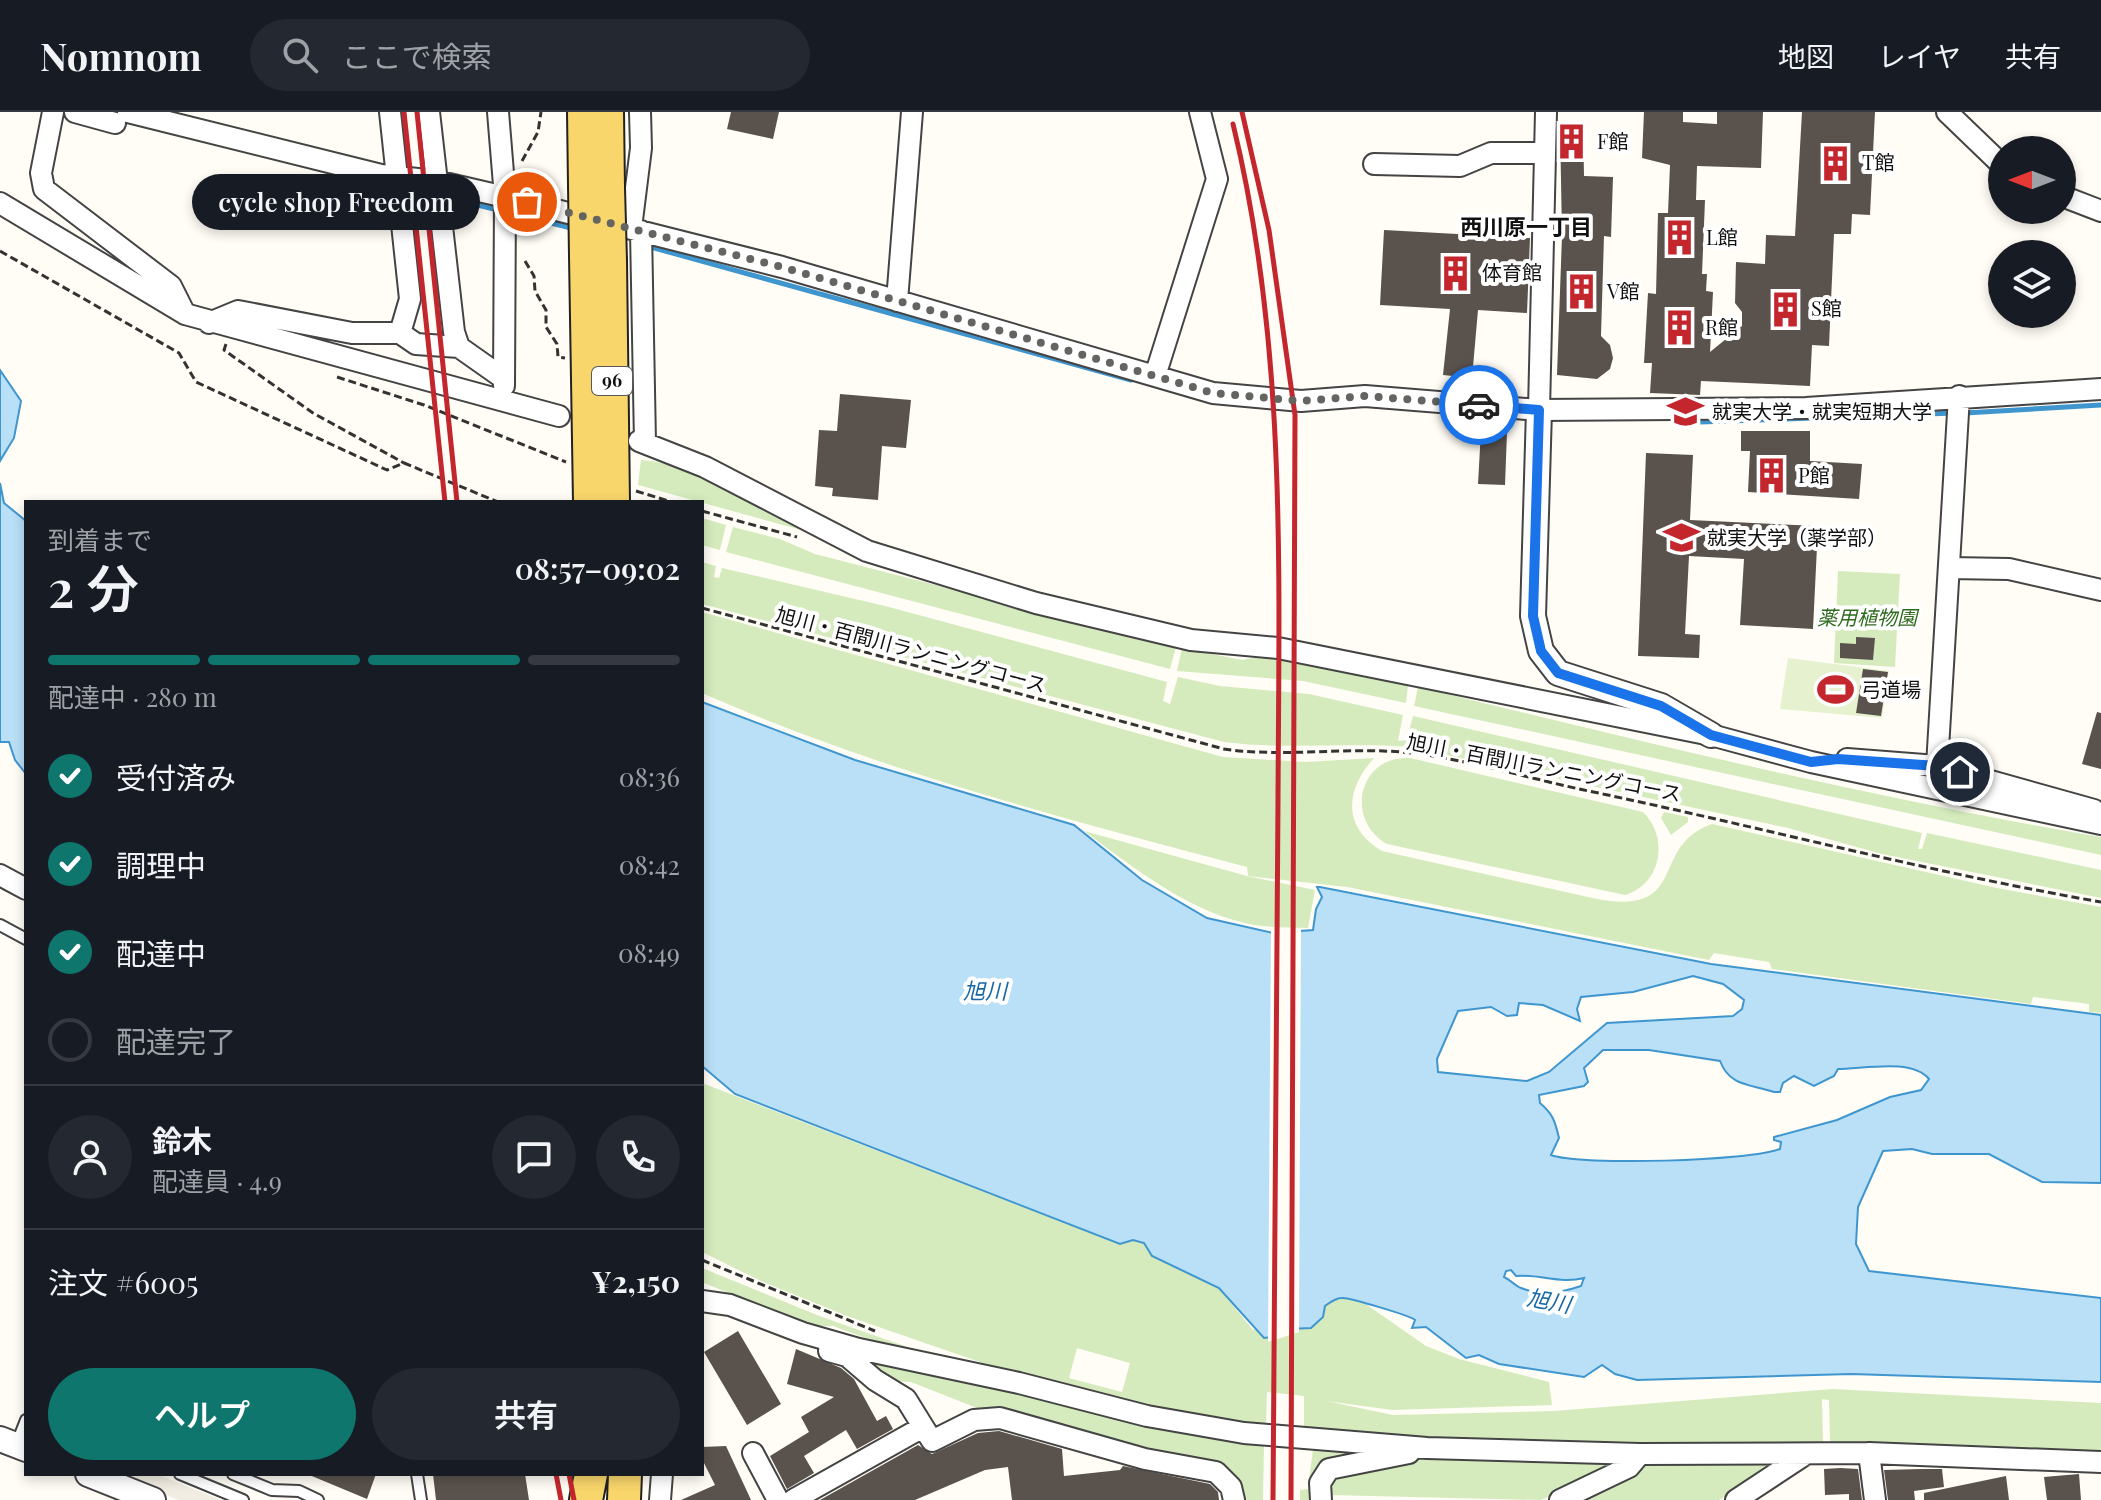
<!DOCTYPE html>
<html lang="ja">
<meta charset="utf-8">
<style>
:root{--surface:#171b24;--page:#242831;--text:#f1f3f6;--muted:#9ea1a6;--line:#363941;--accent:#0f766e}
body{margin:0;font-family:"Playfair Display","Noto Sans JP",serif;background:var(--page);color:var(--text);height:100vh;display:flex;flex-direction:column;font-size:30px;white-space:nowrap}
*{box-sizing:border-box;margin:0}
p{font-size:26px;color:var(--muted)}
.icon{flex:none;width:44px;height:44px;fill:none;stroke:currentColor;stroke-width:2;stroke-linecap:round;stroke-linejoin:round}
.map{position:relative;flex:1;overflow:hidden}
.panel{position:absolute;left:24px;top:388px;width:680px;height:976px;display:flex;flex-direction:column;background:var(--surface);border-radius:0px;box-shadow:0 4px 12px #0003}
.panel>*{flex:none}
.needle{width:52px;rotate:270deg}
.controls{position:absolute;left:1988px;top:24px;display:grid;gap:16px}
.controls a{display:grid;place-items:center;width:88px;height:88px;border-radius:50%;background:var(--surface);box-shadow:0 4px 12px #0003;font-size:40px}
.pin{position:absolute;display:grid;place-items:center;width:68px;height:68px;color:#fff;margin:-34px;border:4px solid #fff;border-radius:50%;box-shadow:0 2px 8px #0007}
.courier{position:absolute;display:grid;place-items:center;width:80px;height:80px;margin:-40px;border:6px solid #1a73e8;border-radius:50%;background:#fff;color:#222;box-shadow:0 2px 10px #0007}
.bubble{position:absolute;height:56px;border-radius:28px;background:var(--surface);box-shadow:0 4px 12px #0003;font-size:26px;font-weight:600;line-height:56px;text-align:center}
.headline em{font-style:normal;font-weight:600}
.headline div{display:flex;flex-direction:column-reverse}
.headline{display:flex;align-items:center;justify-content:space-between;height:136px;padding:0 24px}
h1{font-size:52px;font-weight:600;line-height:60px}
.bar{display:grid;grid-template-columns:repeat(4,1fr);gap:12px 8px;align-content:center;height:96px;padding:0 24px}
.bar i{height:10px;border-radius:6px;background:var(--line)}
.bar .active{background:var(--accent)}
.bar p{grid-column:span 4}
.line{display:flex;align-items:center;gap:20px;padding:0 24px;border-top:2px solid var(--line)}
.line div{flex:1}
.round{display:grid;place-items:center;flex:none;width:84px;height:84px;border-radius:42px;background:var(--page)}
ol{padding:0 24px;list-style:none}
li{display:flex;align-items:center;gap:24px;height:88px}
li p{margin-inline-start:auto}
li .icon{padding:8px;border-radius:50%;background:var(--accent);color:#fff;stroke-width:4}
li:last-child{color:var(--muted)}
li i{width:44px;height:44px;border:4px solid var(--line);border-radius:50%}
.cta{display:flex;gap:16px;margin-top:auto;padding:16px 24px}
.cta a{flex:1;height:92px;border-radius:48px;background:var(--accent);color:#fff;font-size:32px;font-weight:600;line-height:92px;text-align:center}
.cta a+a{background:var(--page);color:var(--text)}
header{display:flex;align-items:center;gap:48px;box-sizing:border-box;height:112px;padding:0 40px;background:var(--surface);border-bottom:2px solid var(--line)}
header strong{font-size:38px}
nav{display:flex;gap:44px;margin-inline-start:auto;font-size:28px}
.search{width:560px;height:72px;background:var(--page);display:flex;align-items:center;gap:20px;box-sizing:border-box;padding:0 28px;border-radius:44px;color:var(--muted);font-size:30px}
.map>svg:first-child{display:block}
</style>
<header>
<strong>Nomnom</strong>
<div class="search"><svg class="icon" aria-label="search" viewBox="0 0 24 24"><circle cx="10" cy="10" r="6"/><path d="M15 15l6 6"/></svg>ここで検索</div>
<nav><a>地図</a><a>レイヤ</a><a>共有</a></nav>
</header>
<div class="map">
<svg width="2101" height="1388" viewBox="0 0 2101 1388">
<rect width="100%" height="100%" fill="#fffdf5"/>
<path fill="#d5ebbd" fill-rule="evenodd" d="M641,348C704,353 761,392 816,422L638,373Z
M702,406L726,413L720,438L702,433Z
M733,415L780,427L815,442L1176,535L1170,557L726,440Z
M702,450L716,454L714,465L719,466L722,456L885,494L1167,570L1163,589L1170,592L1178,565L1220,574L1309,582L1403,603L1398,629L1407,628L1413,604L1922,721L1918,737H1922L1927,721L2101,758V786L1882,742L1788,716L1409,635C1347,630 1285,638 1224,630L702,492Z
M1838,459L1900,462L1895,555L1834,551Z
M702,500L1223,645L1306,650L1374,646C1345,678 1342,715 1382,739L1597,787C1691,804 1648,734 1712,712L1997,776L2101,795V901L2089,900V892L2033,885L2031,892L1772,857L1769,850L1714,841L1709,848L1347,775L1248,764L1247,755C1062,706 877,658 702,581Z
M1182,536L1242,548L1269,543L1408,573L1406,591L1303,569L1177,559Z
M1418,575C1644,630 1871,686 2101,725V743L1414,594Z
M1410,646L1643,700C1669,725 1662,772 1625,783L1387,732C1344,707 1359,643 1410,646Z
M1664,700L1688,705V710L1671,723L1661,706Z
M1084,719L1247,764L1315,778L1308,816C1288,815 1265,816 1245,811C1185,797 1133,755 1084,719Z
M702,971L1119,1132L1133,1128L1144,1131L1219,1176L1253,1218L1325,1194L1338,1185L1357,1186L1426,1234L1459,1247L1549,1270L1552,1293L1392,1298L1326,1289L1393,1303L1554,1299L1833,1277L2101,1291V1340L1830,1330L1829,1288L1822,1287L1823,1330H1494L1304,1317V1284L1267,1280L1266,1317L1148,1298L1020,1264L847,1204L761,1169L702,1140ZM1077,1236L1130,1251L1122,1280L1069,1266Z
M702,1156L822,1205L933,1244L882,1232L833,1214H808L702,1170Z
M852,1243L1264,1331L1263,1388H1238L1233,1372L987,1300L911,1270L888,1269Z
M1305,1336L1406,1339L1324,1353L1316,1388H1300V1378L1308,1377L1313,1337Z
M1416,1343L1621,1346V1353L1541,1388L1330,1383L1326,1368Z
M1789,1347L1719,1388H1572L1654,1349Z"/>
<path fill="#e6f2cf" d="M1788,546L1889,559L1882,606L1780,597Z"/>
<path fill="#f1ede2" d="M118,1362H156L221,1388H178Z"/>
<path fill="#b9e0f7" stroke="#3f96cf" stroke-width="2" fill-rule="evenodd" d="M0,258L21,289L14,326L0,349Z
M0,371L4,391L26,409V662L15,648L9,630H0Z
M702,590L855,648L1074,713L1142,768L1207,806L1273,821L1313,818L1316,797L1322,785L1317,775H1320L1711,852L2101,903V1071L2042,1070L1989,1042H1932L1912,1037L1883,1039L1858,1095L1856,1132L1869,1159L2101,1186V1270L1851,1262L1637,1268L1615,1262L1602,1253L1584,1265L1499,1252L1479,1243L1466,1246L1426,1215L1412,1216L1415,1208C1411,1204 1348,1185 1342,1186C1335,1186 1331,1190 1325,1194L1323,1205L1311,1216L1288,1217L1280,1224L1264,1226L1219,1176L1152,1144L1144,1131L1133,1128L1120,1132L735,982L702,954ZM1693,864L1723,872L1744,888L1742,897L1733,904L1607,911L1549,960L1527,969L1438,960L1437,947L1458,899L1491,895L1507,904L1517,903L1519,891L1543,893L1580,909L1577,897L1581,885L1633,880ZM1603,938H1649L1720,949C1730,975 1751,972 1774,980H1780L1783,971L1794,964L1814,974L1834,964L1838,957C1863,957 1912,946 1929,967L1921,978L1890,985L1837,1008L1774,1025V1028L1781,1030L1780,1037C1751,1049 1580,1054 1551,1043L1559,1026C1555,1009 1553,1002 1540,991L1539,983L1584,974L1588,970L1584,956ZM1511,1158L1516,1164C1541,1162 1560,1172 1584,1166L1581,1174C1560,1181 1542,1184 1521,1176C1515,1174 1511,1168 1504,1165L1506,1159Z"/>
<path fill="#fffdf5" d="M1271,816H1301L1299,1220L1268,1230Z"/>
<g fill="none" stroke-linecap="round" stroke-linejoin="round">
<path stroke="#3f96cf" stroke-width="5" d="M402,75L431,82
M445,85L502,99
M511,101L575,117
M647,134L1131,268
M1965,301L2101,293
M1700,310L1955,301"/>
</g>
<path fill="#5a524d" d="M731,0H779L773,27L727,17Z
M1644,0H1683V10L1717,12V0H1763L1761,56L1697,54L1696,88H1705L1702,162H1707L1706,179L1713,180L1710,240L1742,214V200L1735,191L1736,150L1765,152L1766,123L1795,124L1802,0H1875L1870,103L1852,102L1851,122H1834L1829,234L1812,233L1810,274L1701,269L1700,283L1650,281L1652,251H1644L1648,181L1656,182L1658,101H1668L1670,53L1642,46Z
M1560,12H1583L1584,64L1613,65L1611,125L1604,124L1601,224L1610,233L1613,246L1610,257L1597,267L1557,263L1562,124Z
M1384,118L1530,126L1527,201L1478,198L1472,266L1443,263L1450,197L1380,193Z
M840,282L911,288L906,336L882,334L878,388L832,384L833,376L815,374L819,318L837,319Z
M1481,318L1507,320L1505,373L1478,372Z
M1741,319H1810V349L1862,352L1859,387L1748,380L1750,339H1741Z
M1646,341L1693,343L1690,408L1818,414L1813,517L1740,513L1744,447L1689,444L1685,522L1700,523L1699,546L1638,544Z
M1856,525L1875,526L1873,548L1840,546V531L1856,532Z
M1863,557L1888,560L1881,604L1856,601Z
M2097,600L2101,601V657L2082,652Z
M738,1219L781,1292L747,1313L704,1240Z
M796,1237L841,1256L854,1267L877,1309L886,1304L893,1317L857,1337L846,1318L804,1344L814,1361L787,1377L770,1344L809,1320L801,1305L834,1285L787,1272Z
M999,1319L1062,1337L1064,1364L1120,1358L1123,1354L1210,1372L1218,1380L1219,1388H1012L1008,1355L985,1358L915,1388H820L918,1333L932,1342L978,1321Z
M726,1334L751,1388H681L715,1373L702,1347V1335Z
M1840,1356L1858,1357L1862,1388H1849V1382L1825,1383L1824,1357Z
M1921,1357H1942L1944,1375L1914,1379L1915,1388H1888L1884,1358Z
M307,1362H376L367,1387Z
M433,1362H525L529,1388H436Z
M2079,1362L2081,1388H2047L2044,1365Z
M2006,1364L2009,1388H1924V1381Z"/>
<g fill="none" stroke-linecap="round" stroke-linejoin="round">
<defs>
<path id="service" d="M0,813L26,827
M17,1331L26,1308
M180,1362L243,1388
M233,1362L272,1378L299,1379L318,1388
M417,1362L421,1388"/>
<path id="minor" d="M53,0L41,61L44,77L171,174L185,202
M75,0L115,11
M128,0L381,63L436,69L505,85L782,155L1213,281L1301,289L1365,284L1539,298L1806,296L2101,277
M390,0L410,187L400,221
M429,0L454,220L459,235
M498,0L505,85L504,274
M1947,0L2002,53
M1374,52L1460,54L1491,41H1544
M2062,84L2101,99
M0,91L185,202L559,304
M631,116L641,36L640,0
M641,119L645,330
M897,189L912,0
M209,211L238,199L352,221H400L416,232L459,235L503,266
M1155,264L1217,67L1200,0
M1539,298L1546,0
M639,329L705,355L867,439L1036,491L1191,528L1278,536L1711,623L1811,650L2101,712
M1950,456L2009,457L2101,478
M1847,647L1937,654L2094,698L2101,704
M1937,654L1959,284
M0,763L26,777
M702,1189L730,1193L803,1221L859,1237L1019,1271L1147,1304L1244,1321L1427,1336L1640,1342L1869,1341L2101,1350
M829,1239L847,1244L875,1268L906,1287L932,1329L974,1308L1000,1306L1145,1347L1216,1360L1231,1375L1234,1388
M753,1341L778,1388
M1869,1341L1875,1388
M660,1388L662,1362
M793,1388L923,1315
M1321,1388L1320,1371L1329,1357L1409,1341
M1560,1388L1629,1355L1640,1342
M1736,1388L1806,1342"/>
<path id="tertiary" d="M1539,298L1533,504L1541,539L1558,561L1661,594L1711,623
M0,1327L26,1337
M88,1362L153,1388"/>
<path id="primary" d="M584,0L585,73
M607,0L608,76
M586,144L590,390
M610,149L613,390
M586,1388L591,1362
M624,1388L625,1362"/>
</defs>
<use href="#service" stroke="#444" stroke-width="14"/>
<use href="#minor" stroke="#444" stroke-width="24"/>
<use href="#tertiary" stroke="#444" stroke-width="28"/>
<use href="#primary" stroke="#222" stroke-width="36"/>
<path stroke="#333" stroke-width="3" stroke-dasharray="8 4" stroke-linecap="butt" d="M522,49L538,20L541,0
M0,139L179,241L196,270L387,358L404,351L498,390
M525,149L534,164L535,179L546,198V215L557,232L558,245L565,246
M226,232L224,238L313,301L404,351
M337,265L424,293L566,350
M636,379L672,390
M702,399L797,425
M702,496L1224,637C1286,646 1349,634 1412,641C1469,648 1528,666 1584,678C1757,714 1927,760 2101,790
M702,1148L875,1219"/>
<use href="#service" stroke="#fff" stroke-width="10"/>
<use href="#minor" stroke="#fff" stroke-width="20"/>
<use href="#tertiary" stroke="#fff" stroke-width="24"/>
<use href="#primary" stroke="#f9d66b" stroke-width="32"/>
<path stroke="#c4262e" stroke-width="5" d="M404,0L445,390
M417,0L457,390
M1242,0L1269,118L1295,303L1291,1388
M1233,12C1287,233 1279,462 1278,688C1276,921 1275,1155 1273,1388
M556,1362L561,1388
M569,1362L574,1388"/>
<defs>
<path id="primary-bridge" d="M585,73L586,144
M608,76L610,149"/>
</defs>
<use href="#primary-bridge" stroke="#222" stroke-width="36" stroke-linecap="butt"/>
<use href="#primary-bridge" stroke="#f9d66b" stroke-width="32"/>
</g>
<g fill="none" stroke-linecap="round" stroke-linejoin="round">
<path stroke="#646461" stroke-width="8" stroke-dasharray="0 14.4" d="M527,90L782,155L1213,281L1301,289L1365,284L1479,293"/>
<path stroke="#1a73e8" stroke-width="10" d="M1479,293L1539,298L1533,504L1541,539L1558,561L1661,594L1711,623L1811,650L1838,647L1937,654L1960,660"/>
</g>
<defs>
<symbol id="building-bare" viewBox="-9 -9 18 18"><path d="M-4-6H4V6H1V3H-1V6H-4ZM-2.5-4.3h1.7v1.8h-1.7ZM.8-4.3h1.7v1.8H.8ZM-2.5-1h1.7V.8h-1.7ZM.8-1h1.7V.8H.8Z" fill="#c4262e" stroke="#fff" stroke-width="2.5" paint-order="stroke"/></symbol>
<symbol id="university-bare" viewBox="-9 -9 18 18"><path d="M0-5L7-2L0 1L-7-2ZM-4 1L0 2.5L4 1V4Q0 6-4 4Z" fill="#c4262e" stroke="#fff" stroke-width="2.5" paint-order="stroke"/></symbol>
<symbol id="stadium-bare" viewBox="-9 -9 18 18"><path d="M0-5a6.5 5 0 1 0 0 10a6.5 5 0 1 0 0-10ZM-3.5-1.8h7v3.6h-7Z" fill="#c4262e" stroke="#fff" stroke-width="2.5" paint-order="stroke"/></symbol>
</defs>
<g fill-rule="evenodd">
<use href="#building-bare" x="1546" y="4" width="51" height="51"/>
<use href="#building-bare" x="1810" y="26" width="51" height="51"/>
<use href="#building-bare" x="1654" y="100" width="51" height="51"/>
<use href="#building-bare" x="1430" y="136" width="51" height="51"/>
<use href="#building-bare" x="1556" y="154" width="51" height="51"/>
<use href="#building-bare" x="1760" y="172" width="51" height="51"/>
<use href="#building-bare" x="1654" y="190" width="51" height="51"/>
<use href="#university-bare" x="1660" y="274" width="51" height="51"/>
<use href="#building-bare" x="1746" y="338" width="51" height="51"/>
<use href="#university-bare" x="1656" y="400" width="51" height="51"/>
<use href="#stadium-bare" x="1810" y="552" width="51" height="51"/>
</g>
<g text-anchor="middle" stroke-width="8" stroke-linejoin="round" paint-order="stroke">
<rect fill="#fff" stroke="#585858" stroke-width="2" x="592" y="255" width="40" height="28" rx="6"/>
<g font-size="18" font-weight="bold" fill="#111">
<text x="612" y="275">96</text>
</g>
<g font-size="20" fill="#111" stroke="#fff" text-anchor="start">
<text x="1597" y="37">F館</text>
<text x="1862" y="58">T館</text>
<text x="1706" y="133">L館</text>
<text x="1482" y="168">体育館</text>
<text x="1607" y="187">V館</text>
<text x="1811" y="204">S館</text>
<text x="1705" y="223">R館</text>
<text x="1712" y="307">就実大学・就実短期大学</text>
<text x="1798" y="371">P館</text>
<text x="1707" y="433">就実大学（薬学部）</text>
<text x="1861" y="585">弓道場</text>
</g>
<g font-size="20" font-style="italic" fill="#2f6b1f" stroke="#fff">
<text x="1867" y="513">薬用植物園</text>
</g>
<g font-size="20" fill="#111" stroke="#fff">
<text transform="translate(911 538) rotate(15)" y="7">旭川・百間川ランニングコース</text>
<text transform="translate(1544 656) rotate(11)" y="7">旭川・百間川ランニングコース</text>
</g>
<g font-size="22" font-weight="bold" fill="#111" stroke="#fff">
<text x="1526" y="123">西川原一丁目</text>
</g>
<g font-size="22" font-style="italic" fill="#1768a6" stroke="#fff">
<text x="985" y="887">旭川</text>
<text transform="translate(1549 1189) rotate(10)" y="8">旭川</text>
</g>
</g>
</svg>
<div class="controls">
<a><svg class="needle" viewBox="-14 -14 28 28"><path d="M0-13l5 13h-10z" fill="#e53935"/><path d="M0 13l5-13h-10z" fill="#9ea1a6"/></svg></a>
<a><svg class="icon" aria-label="layers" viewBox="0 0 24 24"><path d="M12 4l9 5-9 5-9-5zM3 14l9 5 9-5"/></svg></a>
</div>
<div class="pin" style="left:527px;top:90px;background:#ea580c"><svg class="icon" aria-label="bag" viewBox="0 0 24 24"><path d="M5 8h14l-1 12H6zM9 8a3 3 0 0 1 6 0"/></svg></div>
<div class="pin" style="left:1960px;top:660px;background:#1f2937"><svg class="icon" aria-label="home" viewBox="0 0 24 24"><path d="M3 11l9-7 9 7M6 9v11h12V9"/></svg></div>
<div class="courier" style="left:1479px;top:293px"><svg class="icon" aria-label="car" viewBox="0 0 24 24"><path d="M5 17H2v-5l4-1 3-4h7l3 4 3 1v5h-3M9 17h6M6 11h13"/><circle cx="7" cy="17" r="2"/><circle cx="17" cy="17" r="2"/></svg></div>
<div class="bubble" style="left:192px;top:62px;width:288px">cycle shop Freedom</div>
<section class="panel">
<div class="headline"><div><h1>2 分</h1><p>到着まで</p></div><em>08:57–09:02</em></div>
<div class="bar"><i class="active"></i><i class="active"></i><i class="active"></i><i></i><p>配達中 · 280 m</p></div>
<ol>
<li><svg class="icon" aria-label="check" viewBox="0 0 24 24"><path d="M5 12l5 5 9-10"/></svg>受付済み<p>08:36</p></li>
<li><svg class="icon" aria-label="check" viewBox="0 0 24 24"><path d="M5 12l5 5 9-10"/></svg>調理中<p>08:42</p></li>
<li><svg class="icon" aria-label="check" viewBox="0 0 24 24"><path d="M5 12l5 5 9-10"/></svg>配達中<p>08:49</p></li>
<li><i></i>配達完了</li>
</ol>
<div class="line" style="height:144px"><a class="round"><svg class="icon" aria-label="person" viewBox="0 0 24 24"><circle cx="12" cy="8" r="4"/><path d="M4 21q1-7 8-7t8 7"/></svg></a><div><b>鈴木</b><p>配達員 · 4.9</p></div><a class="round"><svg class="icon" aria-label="chat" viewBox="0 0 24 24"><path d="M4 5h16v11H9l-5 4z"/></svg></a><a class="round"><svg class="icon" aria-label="phone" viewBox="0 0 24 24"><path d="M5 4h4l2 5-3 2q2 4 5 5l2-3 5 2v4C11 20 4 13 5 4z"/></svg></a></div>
<div class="line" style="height:104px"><div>注文 #6005</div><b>¥2,150</b></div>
<div class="cta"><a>ヘルプ</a><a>共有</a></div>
</section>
</div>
